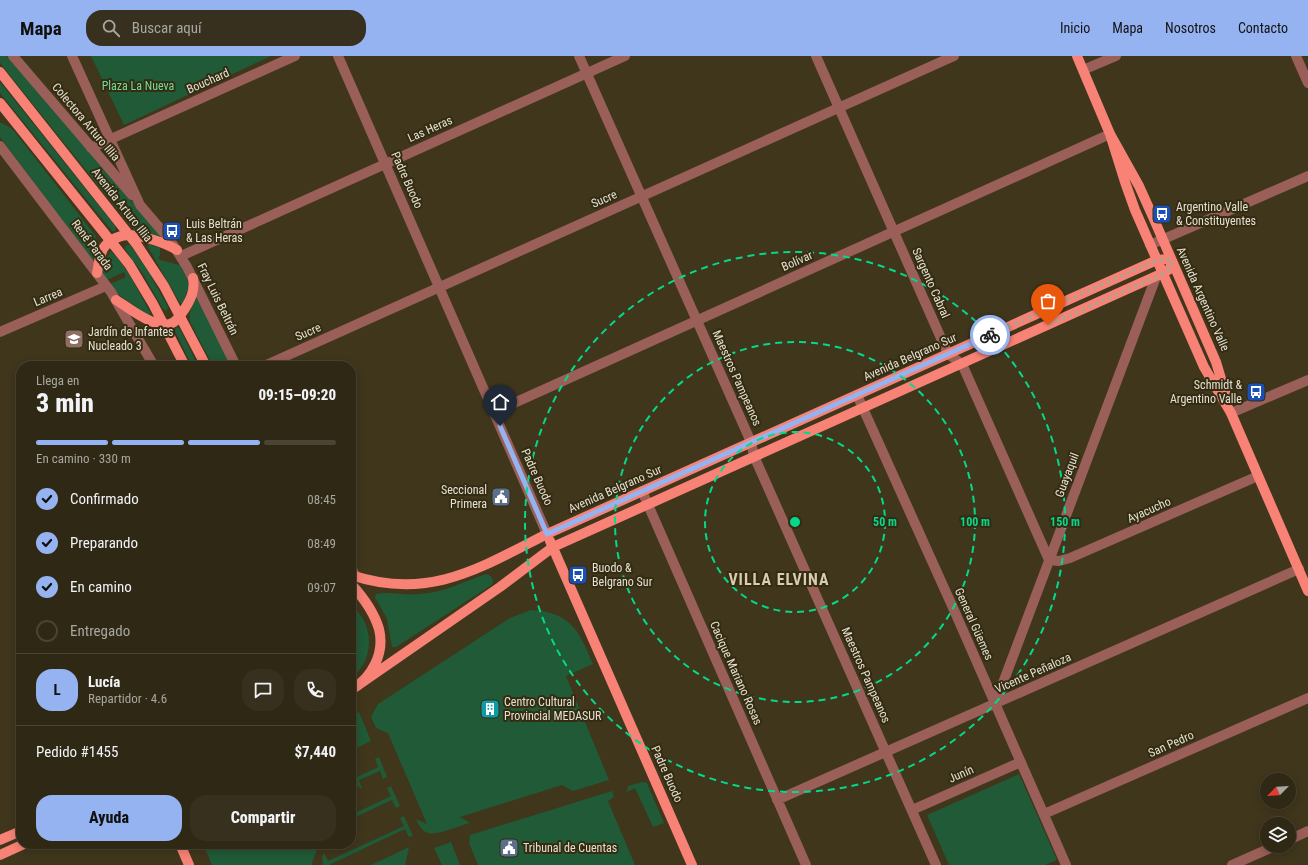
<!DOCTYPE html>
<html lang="es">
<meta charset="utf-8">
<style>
:root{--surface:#2f2815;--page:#37301e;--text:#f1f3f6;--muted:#a7a6a0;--line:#4a4434;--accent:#95b2f1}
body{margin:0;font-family:"Roboto Condensed",sans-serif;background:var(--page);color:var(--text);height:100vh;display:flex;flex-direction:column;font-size:15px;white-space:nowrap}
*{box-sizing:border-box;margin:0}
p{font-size:13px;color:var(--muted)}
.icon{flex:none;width:22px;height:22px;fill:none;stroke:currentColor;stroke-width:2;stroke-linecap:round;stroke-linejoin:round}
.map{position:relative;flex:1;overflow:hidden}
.sheet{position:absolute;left:16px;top:305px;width:340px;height:488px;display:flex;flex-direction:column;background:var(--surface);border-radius:16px;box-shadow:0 2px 10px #0003,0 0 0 1px var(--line)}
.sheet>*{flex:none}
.needle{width:26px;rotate:246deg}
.controls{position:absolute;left:1260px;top:717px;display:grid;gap:8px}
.controls a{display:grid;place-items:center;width:36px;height:36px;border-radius:50%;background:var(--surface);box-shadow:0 2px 10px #0003,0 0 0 1px var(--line);font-size:20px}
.pin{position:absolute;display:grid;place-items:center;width:34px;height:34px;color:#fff;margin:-41px -17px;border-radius:50% 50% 50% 0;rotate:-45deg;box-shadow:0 0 4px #0007}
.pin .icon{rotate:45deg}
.courier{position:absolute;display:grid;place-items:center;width:40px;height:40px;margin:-20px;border:3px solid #95b2f1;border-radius:50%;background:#fff;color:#222;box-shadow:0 1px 5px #0007}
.head em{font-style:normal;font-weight:800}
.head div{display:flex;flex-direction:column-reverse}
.head{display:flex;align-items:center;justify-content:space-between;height:68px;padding:0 20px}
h1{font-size:26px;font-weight:800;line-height:30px}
.bar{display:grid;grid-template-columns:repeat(4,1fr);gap:6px 4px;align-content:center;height:48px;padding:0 20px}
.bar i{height:5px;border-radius:3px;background:var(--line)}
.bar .selected{background:var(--accent)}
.bar p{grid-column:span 4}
.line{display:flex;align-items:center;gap:10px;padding:0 20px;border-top:1px solid var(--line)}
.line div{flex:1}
.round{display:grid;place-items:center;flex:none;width:42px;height:42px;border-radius:16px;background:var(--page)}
ol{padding:0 20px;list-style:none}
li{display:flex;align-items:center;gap:12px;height:44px}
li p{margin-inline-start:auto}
li .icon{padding:4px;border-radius:50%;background:var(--accent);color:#111;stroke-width:4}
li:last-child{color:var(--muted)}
li i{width:22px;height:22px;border:2px solid var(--line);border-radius:50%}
.action{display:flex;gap:8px;margin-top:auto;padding:8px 20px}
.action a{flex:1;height:46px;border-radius:16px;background:var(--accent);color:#111;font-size:16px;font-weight:800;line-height:46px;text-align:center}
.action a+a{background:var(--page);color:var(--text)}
header{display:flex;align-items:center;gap:24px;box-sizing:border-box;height:56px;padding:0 20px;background:var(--accent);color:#111}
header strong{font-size:19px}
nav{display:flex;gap:22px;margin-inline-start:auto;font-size:14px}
.search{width:280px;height:36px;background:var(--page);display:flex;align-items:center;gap:10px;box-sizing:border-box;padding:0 14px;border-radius:16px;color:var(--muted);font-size:15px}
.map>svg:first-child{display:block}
</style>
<header>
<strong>Mapa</strong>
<div class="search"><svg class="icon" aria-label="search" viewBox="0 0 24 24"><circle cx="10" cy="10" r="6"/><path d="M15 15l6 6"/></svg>Buscar aquí</div>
<nav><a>Inicio</a><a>Mapa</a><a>Nosotros</a><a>Contacto</a></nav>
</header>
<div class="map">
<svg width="1308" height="809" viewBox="0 0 1308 809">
<rect width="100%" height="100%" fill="#3f361c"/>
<path fill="#205a36" d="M0,0H7L160,178V180L159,181L135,173L130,169L0,7Z
M91,0H271L124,69Z
M0,26L116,171L115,175H112L0,37Z
M0,66L11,72L15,76L95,179L98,187L95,204H92L0,81Z
M148,188L160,192V200L158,201L160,204L180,209C190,227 191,229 182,248L180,247L148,191Z
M126,189H130L148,215L168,251L167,255L163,253L143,218L125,193Z
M110,195C124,205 141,240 150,256V258H147L119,239L110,228L126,221L124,216L107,224L102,216Z
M197,241L231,310H213L191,268C187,259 192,248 197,241Z
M176,271L180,273L198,310H192L175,275Z
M486,518C491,519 493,522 493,527L490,530L396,591H392L387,563L375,541L376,538C390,535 406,540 420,538C445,536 463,526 486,518Z
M351,549C374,567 376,604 351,622Z
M531,554C571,556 579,575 593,608L566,620L609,724L573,735L562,729L460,761L470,767C461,769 436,780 428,777C421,775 419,769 416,763L427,768L388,677L376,672L371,661L378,648L510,562Z
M359,656L371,685L354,693L351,700V660Z
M379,701L387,721L383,723L380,715L359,724L362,733C353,729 350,722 354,713L357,721L378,711L375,703Z
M1019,718L1057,804L1045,809H949L927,759Z
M642,726L647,727L664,767L653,771L635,732L627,736L628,730Z
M391,730L400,750L396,752L392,744L351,763V759L391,740L387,732Z
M612,735L614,741L608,745L635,809H478L469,787L470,779Z
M404,760L413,780L409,781L405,773L329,809H323L322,801L324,797L328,805L404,770L400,762Z
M451,786L460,809H442L434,792Z
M203,788H319L312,807V809H212Z
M409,791L405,809H371Z"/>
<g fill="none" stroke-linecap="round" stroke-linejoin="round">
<path stroke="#995f58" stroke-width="10" d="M13,0L132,139
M72,0L140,149L170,184L187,211L236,310
M338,0L547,478
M579,0L751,386L754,400L936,809
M816,0L948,298L962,308L1049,504
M1296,0L1308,27
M1083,14L1116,0
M0,90L111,236L154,310
M91,92L295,0
M1150,189L1308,120
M181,200L625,0
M0,276L106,230
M264,310L954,0
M857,339L954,554L1066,809
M494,356L1110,78
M1231,357L1308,324
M642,435L806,809
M1049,504L1059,505L1070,502L1258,420
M351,511L356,521
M995,648L1156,221
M777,744L1299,513
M912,754L1021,706
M1044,758L1308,642
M1289,784L1308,775
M1232,809L1275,790"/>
<path stroke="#f88276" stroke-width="10" d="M1077,0L1110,78L1139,130L1153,161L1216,306L1228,346
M0,16L137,189L164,230L206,310
M0,47L129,208L153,248L185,310
M1110,78L1125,126L1135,154L1204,311L1231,357L1308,535
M97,217C99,209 99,197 105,190C110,184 121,178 130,179C144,180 166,187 177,194
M116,244C128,251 159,277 174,266C178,263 181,258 184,254C191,243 195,235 193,222
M550,485L692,809
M351,519C429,545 480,512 547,478L1157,204L1167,203L1172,205
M351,528C362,540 374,556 379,573C385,597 372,622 351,634
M357,630L500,531L553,491L1163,217L1170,213L1172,205
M0,784L21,775
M180,788L189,809
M0,799L24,788"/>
</g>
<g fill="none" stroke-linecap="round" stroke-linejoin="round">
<path stroke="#aba492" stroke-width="4" stroke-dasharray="0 7.2" d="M990,279L1157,204L1167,203L1172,205L1170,213L1163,218L1048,269"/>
<path stroke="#95b2f1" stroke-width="5" d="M500,370L547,478L990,279"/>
</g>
<g fill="none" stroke="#04d98b" stroke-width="2" stroke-dasharray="7 5">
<circle cx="795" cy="466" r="90"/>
<circle cx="795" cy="466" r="180"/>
<circle cx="795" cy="466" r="270"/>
</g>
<defs>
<symbol id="bus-square" viewBox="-11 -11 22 22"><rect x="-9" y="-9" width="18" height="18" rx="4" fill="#1a4fb4" stroke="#342c12"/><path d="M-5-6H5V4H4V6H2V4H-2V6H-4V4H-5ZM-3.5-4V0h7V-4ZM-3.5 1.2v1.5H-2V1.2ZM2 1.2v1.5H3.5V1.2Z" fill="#fff"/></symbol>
<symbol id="school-square" viewBox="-11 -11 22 22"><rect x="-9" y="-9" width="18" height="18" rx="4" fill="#8d6e63" stroke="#342c12"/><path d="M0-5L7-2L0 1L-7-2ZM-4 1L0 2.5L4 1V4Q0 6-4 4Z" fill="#fff"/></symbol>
<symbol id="civic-square" viewBox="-11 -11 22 22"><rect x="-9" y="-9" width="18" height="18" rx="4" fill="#5c6f8a" stroke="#342c12"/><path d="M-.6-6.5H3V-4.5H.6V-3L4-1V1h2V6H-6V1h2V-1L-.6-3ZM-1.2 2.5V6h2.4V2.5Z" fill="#fff"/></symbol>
<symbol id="building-square" viewBox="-11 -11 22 22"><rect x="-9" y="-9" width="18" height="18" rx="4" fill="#0f9aa8" stroke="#342c12"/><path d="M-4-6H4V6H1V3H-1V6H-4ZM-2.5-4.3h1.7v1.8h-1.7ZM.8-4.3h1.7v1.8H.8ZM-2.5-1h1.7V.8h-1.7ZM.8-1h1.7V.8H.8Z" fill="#fff"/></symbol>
</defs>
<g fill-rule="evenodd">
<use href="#bus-square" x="1151" y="147" width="22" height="22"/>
<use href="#bus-square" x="161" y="164" width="22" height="22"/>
<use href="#school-square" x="63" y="272" width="22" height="22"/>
<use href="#bus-square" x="1245" y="325" width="22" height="22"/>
<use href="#civic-square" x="490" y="430" width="22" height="22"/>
<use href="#bus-square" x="567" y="508" width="22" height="22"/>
<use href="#building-square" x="479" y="642" width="22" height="22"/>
<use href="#civic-square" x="498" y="781" width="22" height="22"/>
</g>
<g text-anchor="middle" stroke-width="4" stroke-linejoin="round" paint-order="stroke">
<g font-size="12" fill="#e5e0d1" stroke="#342c12">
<text transform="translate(208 25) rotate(-24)" y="4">Bouchard</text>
<text transform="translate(86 66) rotate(50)" y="4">Colectora Arturo Illia</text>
<text transform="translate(430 73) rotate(-24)" y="4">Las Heras</text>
<text transform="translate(407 124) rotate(66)" y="4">Padre Buodo</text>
<text transform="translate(604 143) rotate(-24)" y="4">Sucre</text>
<text transform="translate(122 149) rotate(52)" y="4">Avenida Arturo Illia</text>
<text transform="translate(92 189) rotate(53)" y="4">René Parada</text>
<text transform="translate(797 205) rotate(-24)" y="4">Bolívar</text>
<text transform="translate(931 227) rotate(66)" y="4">Sargento Cabral</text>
<text transform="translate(48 241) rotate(-23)" y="4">Larrea</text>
<text transform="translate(218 243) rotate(64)" y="4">Fray Luis Beltrán</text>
<text transform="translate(1203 243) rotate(66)" y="4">Avenida Argentino Valle</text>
<text transform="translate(308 276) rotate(-24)" y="4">Sucre</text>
<text transform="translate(910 301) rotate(-24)" y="4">Avenida Belgrano Sur</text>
<text transform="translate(737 322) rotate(66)" y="4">Maestros Pampeanos</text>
<text transform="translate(1067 419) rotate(-69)" y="4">Guayaquil</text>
<text transform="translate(537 421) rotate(66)" y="4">Padre Buodo</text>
<text transform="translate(615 433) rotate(-24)" y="4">Avenida Belgrano Sur</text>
<text transform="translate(1149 454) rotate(-24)" y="4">Ayacucho</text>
<text transform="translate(974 568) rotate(66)" y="4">General Güemes</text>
<text transform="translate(736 617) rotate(66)" y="4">Cacique Mariano Rosas</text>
<text transform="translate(1033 617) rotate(-24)" y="4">Vicente Peñaloza</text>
<text transform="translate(866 619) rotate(66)" y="4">Maestros Pampeanos</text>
<text transform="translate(1171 688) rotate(-24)" y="4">San Pedro</text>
<text transform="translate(667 718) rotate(66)" y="4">Padre Buodo</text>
<text transform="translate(961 718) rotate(-24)" y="4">Junín</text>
</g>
<g font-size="12" fill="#71de98" stroke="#342c12">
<text x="138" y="34">Plaza La Nueva</text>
</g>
<g font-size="12" fill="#e5e0d1" stroke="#342c12" text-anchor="start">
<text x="1176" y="155">Argentino Valle<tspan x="1176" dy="14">&amp; Constituyentes</tspan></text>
<text x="186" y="172">Luis Beltrán<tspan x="186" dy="14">&amp; Las Heras</tspan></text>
<text x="88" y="280">Jardín de Infantes<tspan x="88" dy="14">Nucleado 3</tspan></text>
<text x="1242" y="333" text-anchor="end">Schmidt &amp;<tspan x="1242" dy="14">Argentino Valle</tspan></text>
<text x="487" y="438" text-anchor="end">Seccional<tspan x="487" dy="14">Primera</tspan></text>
<text x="592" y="516">Buodo &amp;<tspan x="592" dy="14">Belgrano Sur</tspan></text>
<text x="504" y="650">Centro Cultural<tspan x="504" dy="14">Provincial MEDASUR</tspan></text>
<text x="523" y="796">Tribunal de Cuentas</text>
</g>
<g font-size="16" font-weight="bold" letter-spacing="1" fill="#d8cdb0" stroke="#342c12">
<text x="779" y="529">VILLA ELVINA</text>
</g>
</g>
<circle cx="795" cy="466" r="6" fill="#04d98b" stroke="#342c12" stroke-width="2"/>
<g font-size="12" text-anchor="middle" font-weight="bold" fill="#04d98b" stroke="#342c12" stroke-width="4" stroke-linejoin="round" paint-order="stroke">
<text x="885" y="470">50 m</text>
<text x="975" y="470">100 m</text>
<text x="1065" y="470">150 m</text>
</g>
</svg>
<div class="controls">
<a><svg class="needle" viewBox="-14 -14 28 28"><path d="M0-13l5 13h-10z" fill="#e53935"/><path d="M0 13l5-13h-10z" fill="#a7a6a0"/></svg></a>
<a><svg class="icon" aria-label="layers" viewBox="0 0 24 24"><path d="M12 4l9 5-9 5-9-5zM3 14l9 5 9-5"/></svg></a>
</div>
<div class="pin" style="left:1048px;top:269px;background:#ea580c"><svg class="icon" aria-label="bag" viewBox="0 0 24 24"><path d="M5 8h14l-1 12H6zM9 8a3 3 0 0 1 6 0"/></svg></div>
<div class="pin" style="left:500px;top:370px;background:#1f2937"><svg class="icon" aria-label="home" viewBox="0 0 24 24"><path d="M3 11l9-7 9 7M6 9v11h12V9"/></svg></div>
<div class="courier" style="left:990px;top:279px"><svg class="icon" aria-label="bike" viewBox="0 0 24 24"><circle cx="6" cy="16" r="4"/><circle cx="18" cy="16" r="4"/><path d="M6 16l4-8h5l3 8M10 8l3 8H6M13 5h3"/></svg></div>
<section class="sheet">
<div class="head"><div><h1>3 min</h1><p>Llega en</p></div><em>09:15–09:20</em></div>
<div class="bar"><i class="selected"></i><i class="selected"></i><i class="selected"></i><i></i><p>En camino · 330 m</p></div>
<ol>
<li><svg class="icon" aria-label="check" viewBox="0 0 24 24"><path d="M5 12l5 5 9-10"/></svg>Confirmado<p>08:45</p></li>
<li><svg class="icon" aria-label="check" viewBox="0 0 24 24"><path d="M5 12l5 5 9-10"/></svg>Preparando<p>08:49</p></li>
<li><svg class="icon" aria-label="check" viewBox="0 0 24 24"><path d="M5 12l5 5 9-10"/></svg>En camino<p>09:07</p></li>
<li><i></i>Entregado</li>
</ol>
<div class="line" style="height:72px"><b class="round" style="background:var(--accent);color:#111">L</b><div><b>Lucía</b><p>Repartidor · 4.6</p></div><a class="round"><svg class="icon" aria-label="chat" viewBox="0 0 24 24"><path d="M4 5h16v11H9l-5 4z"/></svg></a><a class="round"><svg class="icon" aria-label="phone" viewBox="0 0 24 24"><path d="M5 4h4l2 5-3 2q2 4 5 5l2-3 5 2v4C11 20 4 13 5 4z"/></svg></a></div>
<div class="line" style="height:52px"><div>Pedido #1455</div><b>$7,440</b></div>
<div class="action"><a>Ayuda</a><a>Compartir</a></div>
</section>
</div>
